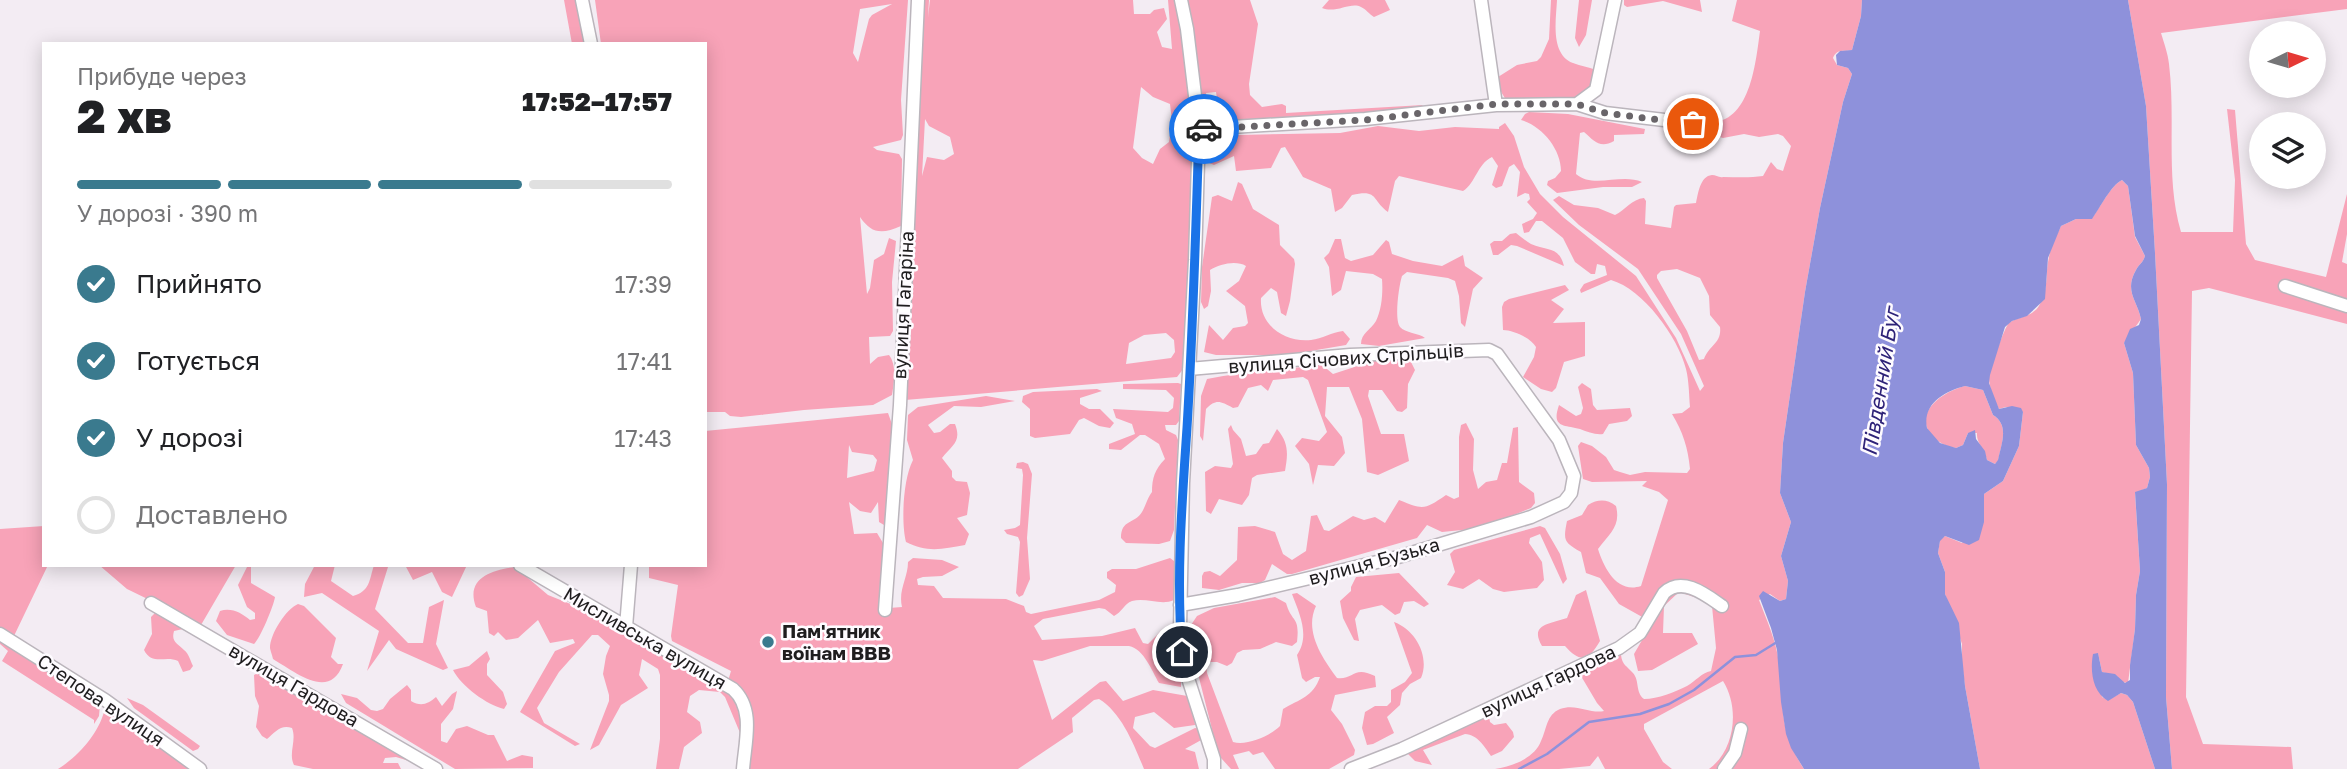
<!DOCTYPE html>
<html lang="uk">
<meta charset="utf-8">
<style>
:root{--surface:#fff;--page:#f6f6f6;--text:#202124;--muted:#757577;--line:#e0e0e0;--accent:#3a7a8e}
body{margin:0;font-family:"Golos Text",sans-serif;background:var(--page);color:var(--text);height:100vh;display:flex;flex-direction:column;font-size:26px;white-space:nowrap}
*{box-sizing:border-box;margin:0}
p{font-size:23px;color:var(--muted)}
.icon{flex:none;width:38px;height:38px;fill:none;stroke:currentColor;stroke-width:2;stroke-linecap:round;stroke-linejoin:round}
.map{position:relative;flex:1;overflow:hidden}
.panel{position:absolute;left:42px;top:42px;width:665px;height:525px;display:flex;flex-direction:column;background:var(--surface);border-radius:0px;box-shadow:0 4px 18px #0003}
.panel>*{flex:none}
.needle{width:46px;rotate:85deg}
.buttons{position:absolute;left:2249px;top:21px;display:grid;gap:14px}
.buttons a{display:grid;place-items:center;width:77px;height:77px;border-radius:50%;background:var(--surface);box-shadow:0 4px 18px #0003;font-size:35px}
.pin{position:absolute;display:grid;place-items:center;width:60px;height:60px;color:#fff;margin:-30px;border:4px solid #fff;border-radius:50%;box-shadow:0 2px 7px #0007}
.courier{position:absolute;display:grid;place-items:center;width:70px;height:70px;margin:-35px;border:5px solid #1a73e8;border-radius:50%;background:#fff;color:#222;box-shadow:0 2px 9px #0007}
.overview em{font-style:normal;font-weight:800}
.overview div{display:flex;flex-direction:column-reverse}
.overview{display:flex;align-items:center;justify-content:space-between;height:119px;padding:0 35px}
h1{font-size:46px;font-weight:800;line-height:52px}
.bar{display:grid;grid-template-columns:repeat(4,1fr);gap:10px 7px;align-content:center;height:84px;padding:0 35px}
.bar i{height:9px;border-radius:5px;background:var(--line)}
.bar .active{background:var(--accent)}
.bar p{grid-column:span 4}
ol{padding:0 35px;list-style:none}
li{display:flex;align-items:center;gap:21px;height:77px}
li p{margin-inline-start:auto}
li .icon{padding:7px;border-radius:50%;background:var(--accent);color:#fff;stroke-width:4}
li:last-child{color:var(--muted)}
li i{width:38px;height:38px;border:4px solid var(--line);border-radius:50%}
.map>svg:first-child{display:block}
</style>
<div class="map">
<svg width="2347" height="769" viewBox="0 0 2347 769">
<rect width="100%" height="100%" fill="#f3ecf3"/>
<path fill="#f8a3b8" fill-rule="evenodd" d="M564,0H577L586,44H572Z
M595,0H908L901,100L903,135L901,140L873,147L877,150L899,154L902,159L901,226C881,235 871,233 860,217L867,294L870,288L874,260L884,254L889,238L896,241L892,282L893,331L890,336L869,337L870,364L878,357L889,355C897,365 894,383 892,395L873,405L804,410L741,417L730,416L725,412H705V44H601ZM892,4L872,15L869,19L858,62L853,53L860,9Z
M922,0H929L928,17L930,0H1133L1134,14H1150L1154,10L1164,8L1167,19L1157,32L1162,47L1172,49L1168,0H1177L1197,131L1184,368L1177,377L905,400ZM1141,87L1153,97L1170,104L1172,121L1169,142L1160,149L1153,164L1142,158L1133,148ZM925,119L929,126L950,137L954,154L944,160L927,157L922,176ZM1166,333L1174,340L1175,352L1171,358L1126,364L1129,343L1144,335Z
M1186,0H1250L1258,24L1249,84L1250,95L1262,107L1282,104L1286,106V113L1423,105L1419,109L1242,121L1223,120L1225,117L1219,113L1216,92L1206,93L1207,103L1201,101Z
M1329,0H1385L1390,10L1374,17C1369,14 1366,9 1361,7C1351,1 1336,14 1322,8Z
M1551,0H1557C1556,20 1550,54 1573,63C1581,66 1588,67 1596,70L1598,79L1585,93L1570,100H1506L1500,90L1498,77L1517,65L1537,61L1541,57L1549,39Z
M1579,0H1592L1586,35L1579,47L1575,38Z
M1624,0H1700L1702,12L1663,1L1627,7L1624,5Z
M1737,0H1862L1861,16L1852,50C1845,52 1837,48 1833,58L1837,65L1848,68L1852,74L1843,102L1820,208L1805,292L1783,443L1780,493L1791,522L1781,556L1788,581L1786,599L1780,601L1770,594L1759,600C1767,621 1776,640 1779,663C1785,707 1777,728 1804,769H1709C1735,750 1740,708 1723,681L1644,724V729L1663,762L1672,769H1605L1598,756L1590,766L1559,769H1495C1511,767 1535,758 1541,741C1547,729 1546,715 1560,709C1576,703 1590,714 1604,711L1597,703L1581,676C1589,665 1608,657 1621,655C1622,665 1627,666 1633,673C1640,681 1635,692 1644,699C1658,699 1675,692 1687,686C1696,681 1701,673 1711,671L1716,648L1712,606L1709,602L1679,592L1664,606L1663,633H1692L1698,644L1652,670L1638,671L1634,654L1645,635L1644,618L1619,604L1600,578L1586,573L1581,552C1564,542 1563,541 1567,521L1582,515L1588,505C1598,499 1607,499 1616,506C1621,526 1610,533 1598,549C1604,568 1617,594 1641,586L1668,500L1659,492L1642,486L1647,481L1592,482L1583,479L1578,446L1581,442L1592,446L1606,457L1614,470L1620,472L1630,475L1645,472L1687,473L1690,469C1688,448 1683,432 1672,414L1682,413L1690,407C1689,395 1689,381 1686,369C1678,337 1643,289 1611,280L1581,293L1580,290L1584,284L1607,275L1605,266L1597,264L1595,274H1591L1575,262L1563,238L1542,221H1536L1529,232L1524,233L1522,224L1533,219L1537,213L1527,202L1530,199L1529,194L1525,193L1517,197L1520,172L1514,164L1509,167L1502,186L1496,188L1492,185L1498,166L1492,157C1477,164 1476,183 1463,191L1399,176L1395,181L1388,212C1371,200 1379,189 1352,195L1342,208L1335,212L1331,189L1303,177L1285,147L1281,148L1271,168L1236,171L1234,156L1214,165L1207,162C1211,145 1220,138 1237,135L1340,133L1378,126L1419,131L1455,127L1499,129V127L1505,123L1514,136L1524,167L1540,194L1563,217L1636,276L1676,338L1700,391L1704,386L1681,334L1638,269L1579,225L1553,200L1559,196L1574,205L1598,208L1615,215C1625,210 1632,199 1644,198L1646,201L1645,224L1671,228L1674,207L1676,205L1696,203C1698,194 1700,176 1712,175C1716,175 1719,178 1723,177C1736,177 1750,178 1763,176L1771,162L1777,169L1783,171L1791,146L1783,136L1778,134L1759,137L1744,134L1723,138L1720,137L1721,131L1713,122C1751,120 1756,60 1760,31L1732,21ZM1677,269L1700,278L1709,296L1710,315L1720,327C1722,343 1709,345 1704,359L1699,360L1687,331L1657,278V275L1661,271Z
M2128,0H2347V9L2161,33C2164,43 2168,54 2169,64C2176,121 2165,177 2181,232H2233L2235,180L2227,109L2235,110L2246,244L2255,260L2326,277L2347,194V234L2342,262L2347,264V324L2209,288L2192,291L2186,697L2203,744L2291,747L2293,769H2172L2166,697L2167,484L2155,253L2146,106Z
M1529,112L1568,114L1645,129L1644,134L1614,135V141C1600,149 1594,141 1584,132L1580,133L1576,174C1593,189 1621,173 1642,182L1632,187H1603L1557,193L1547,185L1548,181L1555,178L1561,171C1561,149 1542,126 1521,120L1525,114Z
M2122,180L2128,186L2135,237L2145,256C2143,263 2139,264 2136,270C2124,291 2137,300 2141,319L2124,343L2133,373L2136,445L2149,468L2150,477L2147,488L2135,493L2140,571L2136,595L2135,629L2128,683L2121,682L2117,676L2102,672L2098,653L2102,697L2108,700L2121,693L2127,695L2133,702L2155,769H1980L1965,686L1962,665V644L1945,594V572L1938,553L1940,540L1945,536L1962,543L1984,510L1982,501L1984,494L2003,481L2019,446L2023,412L2006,407L1999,409C1995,402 1989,387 1989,379C1989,371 2004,328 2009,323C2018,316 2034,317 2040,304C2049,288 2045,273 2049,257C2051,246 2056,236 2061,226L2076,219L2092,218C2100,208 2111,185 2122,180Z
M1238,182L1242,184L1253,209L1279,225L1280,245L1294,259L1295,264L1290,301L1286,316L1281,313L1277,292L1271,288L1261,298C1259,325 1285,343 1311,340C1322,339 1332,332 1343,331L1350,339L1346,345L1287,355H1216L1204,352L1209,325L1223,340L1233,328L1245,326L1248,323L1245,306L1226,291L1239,281L1246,266C1236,260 1220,264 1210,270L1211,291L1208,306L1204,309L1201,302L1202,267L1212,197L1218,195L1232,201Z
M1516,233C1521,237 1526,241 1531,244C1547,251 1559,246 1564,266L1517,246L1511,245L1498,255H1493L1490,244L1494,241H1502L1510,234Z
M1335,239H1341L1345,258L1351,261L1373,255L1386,240L1389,242L1392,254L1413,261L1442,266L1463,255L1465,266L1483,278L1473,289L1465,327L1461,323L1459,296L1455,281L1448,278L1407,272L1402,276C1399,285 1394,319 1400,327C1405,333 1419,333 1425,338L1379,346L1361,344C1361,333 1371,330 1376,321C1382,309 1383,292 1382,279L1373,274L1346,271L1341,290L1332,296L1329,267L1324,258L1329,253Z
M1565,285L1569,290L1551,300L1564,309L1553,323L1585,322V356L1564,362L1556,388L1552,392L1541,389L1523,377L1534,357L1536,347C1531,338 1513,330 1503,330L1502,307L1504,302L1509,299Z
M1382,358L1410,360L1415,370L1408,384L1407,408L1402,412L1397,411L1382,390H1369L1368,396L1381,434H1404L1409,461L1378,475L1367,472L1362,419L1349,387H1327L1325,416L1342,437L1345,453L1334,466L1318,465L1313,485L1309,464L1295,446L1302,438L1319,441L1327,432L1308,380L1303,377L1273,380L1268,391L1261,385L1248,388L1238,407L1233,408C1220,401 1216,399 1206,409L1203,441L1200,436L1201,396L1207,379C1245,371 1283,371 1321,364L1333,374Z
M1178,383L1181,384L1179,421L1176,425H1165L1166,430L1176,435L1178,440L1174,530L1170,541L1159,544L1126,543L1121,538C1121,519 1135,524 1142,512C1146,505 1147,499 1152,492C1152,478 1155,469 1165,459L1159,444L1145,435H1140L1121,450L1109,449V444L1135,434L1132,424L1116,418L1113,409L1168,412L1173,408L1174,398L1166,390L1123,389V384Z
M1582,383L1591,389L1593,405L1597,410L1630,408L1632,416L1627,421L1609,424L1603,434C1595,435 1588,432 1580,429C1564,425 1551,428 1559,405L1576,416L1581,414L1583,408L1578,387Z
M1965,386L1983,390L1993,415C2010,425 2001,445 1998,461L1995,464L1987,460C1985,450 1976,443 1977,433H1968L1963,445L1956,448C1947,447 1939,443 1932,436C1912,412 1944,391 1965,386Z
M1097,389L1102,391L1080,398V404L1089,409H1100L1114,423L1110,428L1099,426L1084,418L1079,420L1070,434L1035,438L1030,436V409L1022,402L1023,396L1033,392Z
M986,396L1015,401L981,407L954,406L928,425L934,433L940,432L950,424H955C962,442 952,445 942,458L952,471V477L956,481L967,482L970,493L967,515L957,518L969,534L965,545C943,549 927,553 906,542C901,522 903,479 913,460L907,440L908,415L918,407Z
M888,413L893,427L886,520L884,525L879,522L878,502L871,513L860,511L849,502L854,534L877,533L883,543L889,608L902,607C898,590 908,578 908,562L913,558L942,560L959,567L942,576L923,577L917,579L918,585L934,586L943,598L1006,599L1024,606L1026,612L1031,614L1099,600L1115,592L1116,585L1107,578V572L1112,569H1136L1170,558L1174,561C1176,573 1176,588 1174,600C1161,606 1146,597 1132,601C1124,604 1122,612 1114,616L1105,609L1099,608L1043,619L1034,626L1042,640L1102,636L1135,628L1143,643L1148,644L1160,632L1171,633L1181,666V687L1159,683C1152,671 1144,649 1129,646H1090L1042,661L1033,660L1052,720L1100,682L1106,681L1123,701L1153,690L1193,697L1195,725L1174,728L1154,712L1135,717L1133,728L1150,746L1155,748L1195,728L1201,729L1203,739L1185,749L1195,752L1199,769H1144C1134,745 1122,713 1099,699L1094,700L1072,718L1073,732L1018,769H746L750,705L747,698L728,681L731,671L672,641L671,636L678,585L649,578V565H705V431ZM849,445L852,452L873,455L877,460L874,471L847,478Z
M1466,423L1474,439L1473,470L1478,489L1486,482L1497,480L1502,463H1507L1513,428L1518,427L1519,482L1534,493L1535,503L1531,508L1482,528L1442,532L1427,525L1417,538L1292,574H1287L1272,564L1265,580L1260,583H1242L1219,590L1202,588V576L1204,572L1210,571L1220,576L1237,560L1238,527L1255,526L1275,532L1283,554L1292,560L1306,551L1311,516L1317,515L1324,530L1329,531L1353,516L1364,520L1375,517L1385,523L1399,500C1424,510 1424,510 1446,495L1454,499L1459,497V437L1461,425Z
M1231,425L1233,430L1241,439L1246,456L1256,454L1263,444L1269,443L1277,429C1289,443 1288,454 1285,471L1257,475L1252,478L1249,495L1242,505L1219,499L1211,514L1206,511L1205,472L1215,466L1231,468L1233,464L1228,429Z
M1023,462L1028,464L1032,474L1027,538L1030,579L1023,595L1019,597L1016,593L1020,542L1018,537L1007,534L1004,530L1015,528L1020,525L1023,475L1022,469L1016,468L1017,463Z
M44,526V565H48L13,638L0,631V529Z
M1540,526L1545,528L1560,554L1567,579L1563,584L1540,534L1530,538L1529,543L1542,562L1544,580L1537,588L1504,592L1493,589L1479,579L1463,589L1447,585L1455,572L1450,554L1454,550Z
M99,565H236L201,625L127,589Z
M248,565H251V583L275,597C274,605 260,639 254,644L227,635L216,621L220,611C231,607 242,613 250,620L255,619V613L247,607L238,585Z
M315,565H335L331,581L353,596C370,591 369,581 374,565H392L388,567L375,609L408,643H423L429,607L444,600L436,644L448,668L443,670L396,649L389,640L367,671L379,631L322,593L304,597L305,584Z
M405,565H467L452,597L442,592L432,572L413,580Z
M515,567L548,595L598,615L615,630L716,684L735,698L744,712L743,740L725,697L720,692L699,690L690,696L687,712L700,722L702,733L684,747L679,769H656L660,739V675L658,669L642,659L639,675L648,688L621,705L599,745L590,750L609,701V695L603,674L606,656L610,646L598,635H592L559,672L537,708L544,723L580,744L575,746L520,712L555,651L575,643L573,639L550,643L538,620L518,638L506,640L498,632L494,636L489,633L487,611L476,607C465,578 492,570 515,567Z
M1399,573L1429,604L1424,607L1414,601L1404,602L1400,613L1395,615L1382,605L1360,610L1355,619L1359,641L1354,640L1343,618L1340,601L1351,591V587L1356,577Z
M1586,590L1600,641C1589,660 1581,664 1565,646H1542C1529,624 1550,624 1567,618L1576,595Z
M1297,593L1316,606C1304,631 1322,658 1337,678C1354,680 1353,665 1375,676L1376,687L1335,695L1331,710L1342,724L1355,750L1354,755L1329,769H1275L1263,752L1253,755L1249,751L1233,755L1239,769H1231L1221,758L1216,745L1193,654L1191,625L1197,616L1214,608L1275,597L1286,603C1292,624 1300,615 1297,642L1292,646L1276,642L1260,649L1243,650L1237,653L1232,663L1227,666L1217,662H1206L1207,673L1233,742C1247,746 1270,736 1280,726L1283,709C1300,699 1313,697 1320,677H1315L1306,682L1302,678L1297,655C1310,636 1300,615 1292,594Z
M298,604L304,606L336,638L331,657L338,664H343C330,701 295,672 273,659C273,658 270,649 270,648C270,634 286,609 298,604Z
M167,611L183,629L174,631C171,642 177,643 184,650C189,654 190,660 193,666L190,670L183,672L178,661C166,655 152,666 144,650L152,634L151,617L155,613Z
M1394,622C1416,630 1430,657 1421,678L1410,684L1402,693L1400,705L1387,717L1394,733L1373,744L1367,745L1362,728L1365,712L1375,706H1387L1391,702V690L1405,682L1412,673Z
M0,636L100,704L99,716L94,724V720L2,661L8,651L0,644Z
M487,651L490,659L487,664V675L503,692L507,704L504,709C487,705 461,686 453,670L469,666Z
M262,671L419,764L396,757L385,758L383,763H398L401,769H313L294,765C288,753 297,741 292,728C281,724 275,732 267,739L262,736L256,727L259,706L255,696L254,675Z
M407,685L411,690V701C421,707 428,704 436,697L442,706L452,694L457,691L453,709L441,724V741L447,743L456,729L467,726L488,735H494L507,761L522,755L533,757V768L455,769L346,703L341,694L357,698L371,710L377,711L383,709L390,699Z
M127,698L143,705L200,746L198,749L193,751L134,708Z
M105,707L195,769H58C79,756 101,731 105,707Z
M1483,716L1489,717L1490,722L1494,725L1506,723L1513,732L1514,737L1502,751L1491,756C1484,746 1478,735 1465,734L1423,750L1432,765L1415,761L1407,753Z"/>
<path fill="#8e91db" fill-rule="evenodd" d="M1862,0H2128L2146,106L2155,253L2167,484L2166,697L2172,769H2155L2133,702L2127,695L2121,693L2108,701C2092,692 2090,670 2093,654L2098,653L2102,672L2115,674L2125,683L2130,680V665L2135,629L2136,595L2140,571L2135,492L2147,488L2150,477L2149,468L2136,445L2133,373L2124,343L2130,329L2139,325L2141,319C2137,300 2124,291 2136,270C2139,264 2143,263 2145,256L2135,236L2128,186L2122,180C2111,185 2100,208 2092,219H2076L2061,226L2048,258L2045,299L2027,316L2012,321L2005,327L1990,375L1989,383L1999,409L2012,406L2021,408L2023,412L2019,446L2003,481L1984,494V522L1979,540L1969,545L1945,536L1940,541L1938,553L1945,572V594L1959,623L1965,686L1980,769H1804L1791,748L1786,734L1781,702L1777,650L1771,628L1759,596L1763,591L1780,601L1786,599L1788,581L1781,556L1791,522L1780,493L1783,443L1805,292L1820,208L1843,102L1852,74L1848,68L1837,65L1836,55L1840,51L1852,50L1861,16ZM1965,386L1983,390L1993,415C2010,425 2001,445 1998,460L1995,464L1987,460L1985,451L1976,439L1975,430L1968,433L1963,445L1956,448L1940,443L1927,428C1922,404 1945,391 1965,386Z"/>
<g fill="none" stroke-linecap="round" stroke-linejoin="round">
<path stroke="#8e91db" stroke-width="2.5" d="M1519,769L1547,754L1589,722L1640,714L1669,704L1694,690L1735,657L1756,655L1777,642"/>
<defs>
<path id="minor" d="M582,0L591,44
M1181,0L1187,29L1199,129L1195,260L1183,483L1180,628L1186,672L1214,759V769
M1481,0L1496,105
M1577,104L1596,90L1615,0
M1199,129L1365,119L1496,105L1577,104L1605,113L1715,126
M2285,286L2347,306
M520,565L733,689C755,709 745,742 743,769
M151,603L436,769
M1180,605L1238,595L1398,557L1531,517L1564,502L1571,493L1574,476L1559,440L1497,354L1489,350L1350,355L1189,369
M885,610L900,405L918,0
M626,627L631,565
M0,634L105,700L200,769
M1351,769L1402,749L1619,648L1640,633L1664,593C1682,576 1705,594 1722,606
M1724,769L1735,753L1741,729"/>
</defs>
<use href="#minor" stroke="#bbb5bc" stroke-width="15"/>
<use href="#minor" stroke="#fff" stroke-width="12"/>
</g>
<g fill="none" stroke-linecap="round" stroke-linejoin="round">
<path stroke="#696569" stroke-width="7" stroke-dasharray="0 12.6" d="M1204,129L1365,120L1496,104H1577L1605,113L1693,124"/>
<path stroke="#1a73e8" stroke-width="9" d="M1182,652C1176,578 1182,502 1187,428C1193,329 1196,229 1199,129H1204"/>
</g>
<circle fill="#3a7a8e" stroke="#fefbff" stroke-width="2.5" cx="768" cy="642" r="7"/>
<g text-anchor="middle" stroke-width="5" stroke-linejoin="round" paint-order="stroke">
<g font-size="19" fill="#1f1d1f" stroke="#fefbff">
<text transform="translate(903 305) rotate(-87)" y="7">вулиця Гагаріна</text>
<text transform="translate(1346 358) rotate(-4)" y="7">вулиця Січових Стрільців</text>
<text transform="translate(1374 561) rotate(-15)" y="7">вулиця Бузька</text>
<text transform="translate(645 638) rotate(30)" y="7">Мисливська вулиця</text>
<text transform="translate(1548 681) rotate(-25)" y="7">вулиця Гардова</text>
<text transform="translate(294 685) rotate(30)" y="7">вулиця Гардова</text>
<text transform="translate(101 700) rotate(34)" y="7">Степова вулиця</text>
</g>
<g font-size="19" font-weight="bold" fill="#1f1d1f" stroke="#fefbff" text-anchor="start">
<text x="782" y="638">Пам'ятник<tspan x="782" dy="22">воїнам ВВВ</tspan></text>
</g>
<g font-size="21" font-style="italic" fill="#2e2278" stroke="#fefbff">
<text transform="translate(1881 382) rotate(-81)" y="7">Південний Буг</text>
</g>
</g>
</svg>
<div class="buttons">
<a><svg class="needle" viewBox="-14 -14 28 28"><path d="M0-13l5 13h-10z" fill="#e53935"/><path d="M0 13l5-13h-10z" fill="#757577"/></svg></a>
<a><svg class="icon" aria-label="layers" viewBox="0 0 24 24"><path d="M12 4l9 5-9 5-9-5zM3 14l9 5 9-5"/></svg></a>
</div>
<div class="pin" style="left:1693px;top:124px;background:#ea580c"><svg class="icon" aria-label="bag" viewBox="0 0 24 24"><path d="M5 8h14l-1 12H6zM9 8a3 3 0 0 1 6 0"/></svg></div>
<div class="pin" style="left:1182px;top:652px;background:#1f2937"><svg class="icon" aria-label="home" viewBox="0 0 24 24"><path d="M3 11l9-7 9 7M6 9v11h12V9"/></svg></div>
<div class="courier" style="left:1204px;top:129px"><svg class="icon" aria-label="car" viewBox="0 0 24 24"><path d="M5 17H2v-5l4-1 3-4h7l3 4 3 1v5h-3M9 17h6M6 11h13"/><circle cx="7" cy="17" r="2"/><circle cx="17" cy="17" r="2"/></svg></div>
<section class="panel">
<div class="overview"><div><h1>2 хв</h1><p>Прибуде через</p></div><em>17:52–17:57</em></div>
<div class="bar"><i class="active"></i><i class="active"></i><i class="active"></i><i></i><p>У дорозі · 390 m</p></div>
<ol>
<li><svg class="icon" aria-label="check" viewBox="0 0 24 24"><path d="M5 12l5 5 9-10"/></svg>Прийнято<p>17:39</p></li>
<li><svg class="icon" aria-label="check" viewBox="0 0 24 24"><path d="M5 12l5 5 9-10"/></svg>Готується<p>17:41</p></li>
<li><svg class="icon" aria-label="check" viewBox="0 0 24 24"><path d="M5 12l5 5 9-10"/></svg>У дорозі<p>17:43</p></li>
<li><i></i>Доставлено</li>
</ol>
</section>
</div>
